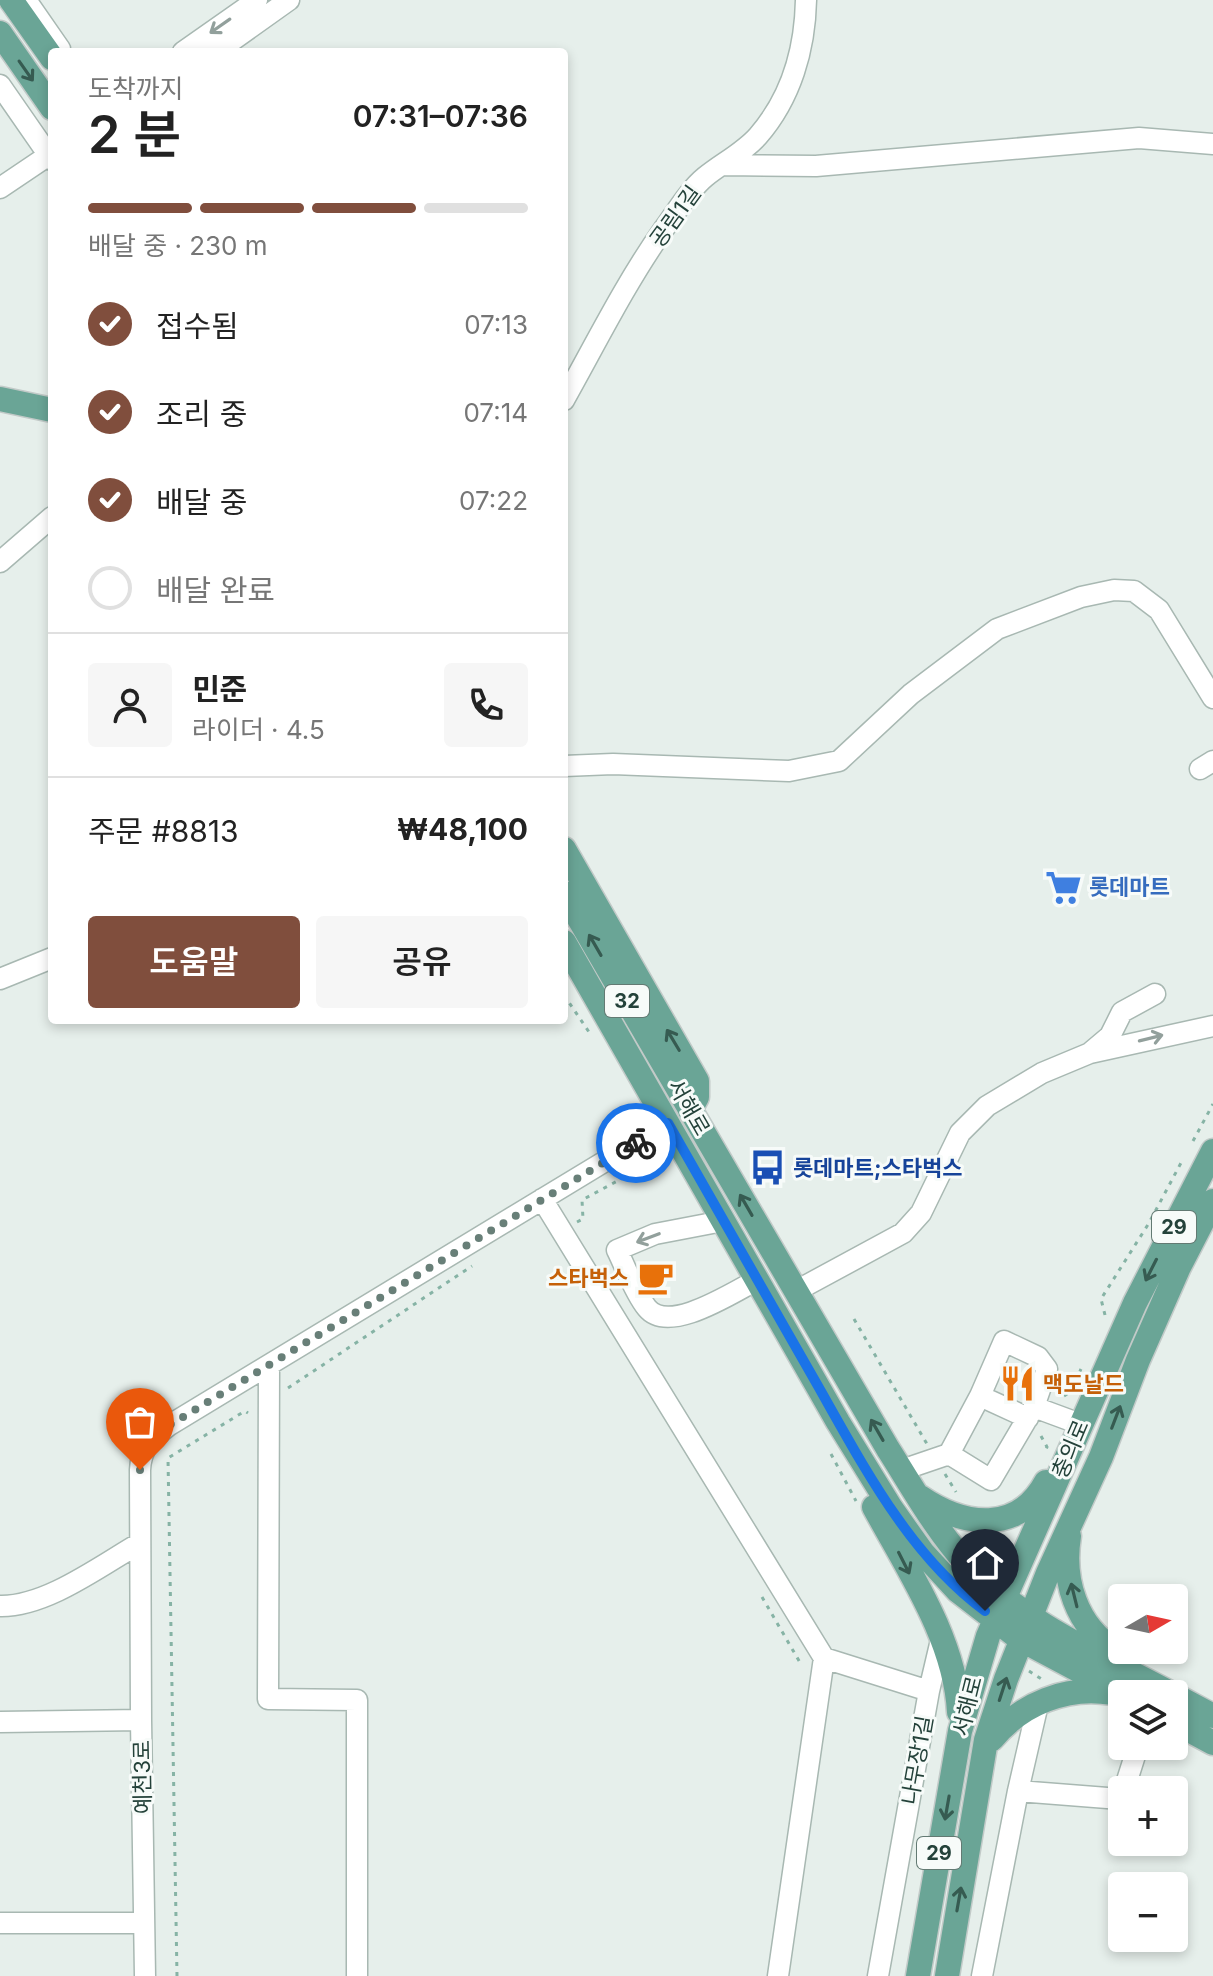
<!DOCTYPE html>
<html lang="ko">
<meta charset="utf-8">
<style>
:root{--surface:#fff;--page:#f6f6f6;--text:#222;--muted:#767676;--line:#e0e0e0;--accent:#804e3d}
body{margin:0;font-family:Inter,"Noto Sans KR",sans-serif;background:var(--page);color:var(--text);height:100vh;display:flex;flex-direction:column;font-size:30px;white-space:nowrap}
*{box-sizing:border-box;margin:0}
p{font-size:26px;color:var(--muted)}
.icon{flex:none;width:44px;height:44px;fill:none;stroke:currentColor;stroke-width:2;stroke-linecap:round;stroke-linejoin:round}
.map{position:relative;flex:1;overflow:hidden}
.drawer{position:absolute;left:48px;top:48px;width:520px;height:976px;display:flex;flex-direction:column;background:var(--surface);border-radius:8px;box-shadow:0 4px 12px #0003}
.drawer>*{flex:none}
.needle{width:52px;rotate:81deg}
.buttons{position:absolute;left:1108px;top:1584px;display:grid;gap:16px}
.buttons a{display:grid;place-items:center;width:80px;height:80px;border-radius:8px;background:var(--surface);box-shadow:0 4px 12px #0003;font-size:40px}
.pin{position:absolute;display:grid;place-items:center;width:68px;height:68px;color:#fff;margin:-82px -34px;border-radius:50% 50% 50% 0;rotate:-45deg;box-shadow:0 0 8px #0007}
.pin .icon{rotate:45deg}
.courier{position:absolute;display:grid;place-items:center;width:80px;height:80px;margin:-40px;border:6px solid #1a73e8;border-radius:50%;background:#fff;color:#222;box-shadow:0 2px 10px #0007}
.headline em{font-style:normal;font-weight:600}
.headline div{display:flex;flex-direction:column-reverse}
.headline{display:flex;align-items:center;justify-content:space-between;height:136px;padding:0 40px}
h1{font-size:52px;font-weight:600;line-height:60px}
.bar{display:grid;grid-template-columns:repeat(4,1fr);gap:12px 8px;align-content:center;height:96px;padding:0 40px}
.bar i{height:10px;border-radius:6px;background:var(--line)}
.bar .active{background:var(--accent)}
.bar p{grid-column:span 4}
.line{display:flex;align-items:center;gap:20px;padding:0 40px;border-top:2px solid var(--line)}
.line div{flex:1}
.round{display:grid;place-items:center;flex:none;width:84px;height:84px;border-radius:8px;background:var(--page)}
ol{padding:0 40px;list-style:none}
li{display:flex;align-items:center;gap:24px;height:88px}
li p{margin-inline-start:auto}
li .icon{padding:8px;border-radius:50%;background:var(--accent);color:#fff;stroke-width:4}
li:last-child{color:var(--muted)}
li i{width:44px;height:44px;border:4px solid var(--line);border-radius:50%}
.primary-button{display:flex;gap:16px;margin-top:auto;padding:16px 40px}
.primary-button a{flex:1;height:92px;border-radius:8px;background:var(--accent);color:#fff;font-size:32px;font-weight:600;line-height:92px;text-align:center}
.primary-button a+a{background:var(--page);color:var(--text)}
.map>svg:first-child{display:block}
</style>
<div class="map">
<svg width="1213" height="1976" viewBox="0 0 1213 1976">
<rect width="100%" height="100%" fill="#e6efeb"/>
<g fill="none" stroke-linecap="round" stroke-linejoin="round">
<defs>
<path id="minor" d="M26,0L60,49
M183,52L257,0
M216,52L289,0
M0,85L52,160
M723,165L816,166L1139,138L1213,144
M0,188L52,153
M564,400C596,343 625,284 663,230C675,214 689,190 705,177C722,163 743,153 758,136C791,98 805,49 806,0
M0,562L52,517
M564,766L613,764L789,771L839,761L911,694L997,629L1081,597L1114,590L1134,591L1159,610L1213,698
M1200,769L1213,761
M0,979L52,958
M1091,1052L1110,1036L1122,1012L1155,994
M542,1199L824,1658L778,1976
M723,1221L655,1234L617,1250C626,1268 634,1292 647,1308C669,1335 733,1292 757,1280
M796,1291L903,1233L921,1213L960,1133L987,1106L1042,1073L1090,1053L1213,1026
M1004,1341L1038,1357L1047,1369L1034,1407L991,1480L949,1454L980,1396Z
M269,1365L268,1699L357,1700V1976
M980,1396L1028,1418
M1034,1407L1080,1424
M902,1470L949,1454
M0,1606C46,1607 100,1566 140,1543
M824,1658L929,1691
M141,1720L140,1470C141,1448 151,1439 168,1426L668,1123
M0,1722L141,1720L145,1976
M1124,1790L1138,1746
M1018,1791L1120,1799L1122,1795
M0,1923H144
M878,1976L929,1691L941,1640
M982,1976L1018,1791L1038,1704"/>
<path id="major" d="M11,0L52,58
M0,33L52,108
M0,399L52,410
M564,849L697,1081V1097L690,1110
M564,893L888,1449C913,1488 935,1529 967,1564C1023,1623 1101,1656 1172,1694
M564,942L838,1422L891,1508L923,1553L958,1591L1020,1639L1123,1694
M920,1497C964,1527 1018,1534 1046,1482
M874,1507C908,1570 955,1639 959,1712
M1069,1536C1062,1580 1076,1626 1115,1650
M1174,1695L1213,1716
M1174,1722L1213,1743
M986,1740L992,1739C1021,1704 1067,1685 1112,1693
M918,1976L960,1731L988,1636L1135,1303L1213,1151
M947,1976L986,1740L1006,1679L1048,1573L1101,1457L1138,1360L1179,1267L1213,1201"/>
</defs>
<use href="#minor" stroke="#a8b8b2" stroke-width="23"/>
<use href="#major" stroke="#c2cac8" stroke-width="27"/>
<path stroke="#86b3a5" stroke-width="3" stroke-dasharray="4 6" stroke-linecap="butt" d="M564,995L591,1035
M1193,1141L1213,1104
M577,1222L583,1219L582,1200L662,1157
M1105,1315L1101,1299L1149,1223L1182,1161
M854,1319L927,1444
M288,1388L472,1266
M1064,1396L1070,1392L1081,1369
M1041,1436L1047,1447L1045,1451
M831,1454L856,1501
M945,1474L956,1492
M762,1597L802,1666
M1029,1671L1043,1680
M177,1976L168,1458L245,1411L248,1413"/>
<use href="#minor" stroke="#fff" stroke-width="20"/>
<use href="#major" stroke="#6aa596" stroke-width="24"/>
</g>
<defs><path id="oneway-shaft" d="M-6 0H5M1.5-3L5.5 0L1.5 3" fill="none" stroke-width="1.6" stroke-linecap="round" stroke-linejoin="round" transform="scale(2)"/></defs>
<g stroke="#92a09c">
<use href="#oneway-shaft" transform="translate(220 26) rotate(145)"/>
<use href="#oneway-shaft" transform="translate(1151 1038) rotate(-14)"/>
<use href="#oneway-shaft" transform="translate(648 1238) rotate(159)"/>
</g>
<g stroke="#365b51">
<use href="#oneway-shaft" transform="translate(26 71) rotate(55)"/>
<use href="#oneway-shaft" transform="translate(595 945) rotate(-120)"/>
<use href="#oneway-shaft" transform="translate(673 1040) rotate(-121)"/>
<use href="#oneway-shaft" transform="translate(746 1205) rotate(-120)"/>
<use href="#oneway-shaft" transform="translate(1151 1270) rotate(117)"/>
<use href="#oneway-shaft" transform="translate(1116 1417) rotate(-69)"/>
<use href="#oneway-shaft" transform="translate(877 1430) rotate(-120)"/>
<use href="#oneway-shaft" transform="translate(904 1563) rotate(63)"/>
<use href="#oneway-shaft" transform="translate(1074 1595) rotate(-104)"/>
<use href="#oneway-shaft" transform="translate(1003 1689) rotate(-72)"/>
<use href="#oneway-shaft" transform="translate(947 1808) rotate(100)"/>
<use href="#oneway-shaft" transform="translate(959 1899) rotate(-80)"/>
</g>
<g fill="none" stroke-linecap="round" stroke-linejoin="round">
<path stroke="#687f78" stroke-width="8" stroke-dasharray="0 14.4" d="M140,1470C141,1448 151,1439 168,1426L636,1143"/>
<path stroke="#1a73e8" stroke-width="10" d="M636,1143L668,1123C715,1206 762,1289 810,1372C859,1457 905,1552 985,1611"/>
</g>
<defs>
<symbol id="supermarket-bare" viewBox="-9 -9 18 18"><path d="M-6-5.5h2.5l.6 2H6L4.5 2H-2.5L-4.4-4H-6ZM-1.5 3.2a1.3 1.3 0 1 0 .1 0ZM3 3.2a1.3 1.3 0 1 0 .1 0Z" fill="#3f7fe0" stroke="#f7fbf9" stroke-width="2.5" paint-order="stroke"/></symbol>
<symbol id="bus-bare" viewBox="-9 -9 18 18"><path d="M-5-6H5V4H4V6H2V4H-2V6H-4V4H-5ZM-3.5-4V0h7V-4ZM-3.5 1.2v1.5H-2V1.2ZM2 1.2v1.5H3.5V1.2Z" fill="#1a4fb4" stroke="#f7fbf9" stroke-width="2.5" paint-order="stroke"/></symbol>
<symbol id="cafe-bare" viewBox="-9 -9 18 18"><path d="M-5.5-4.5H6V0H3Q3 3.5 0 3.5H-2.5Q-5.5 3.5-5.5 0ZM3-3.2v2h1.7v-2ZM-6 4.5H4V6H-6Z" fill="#e8710a" stroke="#f7fbf9" stroke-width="2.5" paint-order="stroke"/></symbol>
<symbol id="restaurant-bare" viewBox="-9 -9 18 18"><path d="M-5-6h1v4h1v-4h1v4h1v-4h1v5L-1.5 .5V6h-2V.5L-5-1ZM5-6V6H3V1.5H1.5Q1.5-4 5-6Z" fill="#e8710a" stroke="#f7fbf9" stroke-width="2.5" paint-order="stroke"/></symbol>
</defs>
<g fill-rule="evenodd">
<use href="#supermarket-bare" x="1038" y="862" width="51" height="51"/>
<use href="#bus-bare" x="742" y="1142" width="51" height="51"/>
<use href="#cafe-bare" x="630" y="1252" width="51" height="51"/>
<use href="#restaurant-bare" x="992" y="1358" width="51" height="51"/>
</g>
<g text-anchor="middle" stroke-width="6" stroke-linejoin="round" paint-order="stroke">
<g fill="#f7fbf9" stroke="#637a73" stroke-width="2">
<rect x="605" y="985" width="44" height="32" rx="6"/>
<rect x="1152" y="1211" width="44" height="32" rx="6"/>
<rect x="917" y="1837" width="44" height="32" rx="6"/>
</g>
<g font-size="20" font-weight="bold" fill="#24423a">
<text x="627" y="1008">32</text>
<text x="1174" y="1234">29</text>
<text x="939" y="1860">29</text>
</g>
<g font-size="22" fill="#24423a" stroke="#f7fbf9">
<text transform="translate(675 216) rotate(-54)" y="8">공림1길</text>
<text transform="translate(689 1107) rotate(60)" y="8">서해로</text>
<text transform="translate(1070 1449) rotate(-67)" y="8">충의로</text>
<text transform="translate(967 1706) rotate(-76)" y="8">서해로</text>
<text transform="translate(917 1760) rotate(-80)" y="8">나무장1길</text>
<text transform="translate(142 1777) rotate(-91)" y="8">예천3로</text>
</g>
<g font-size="22" font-weight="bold" fill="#366cbe" stroke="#f7fbf9" text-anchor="start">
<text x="1089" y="895">롯데마트</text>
</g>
<g font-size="22" font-weight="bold" fill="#164399" stroke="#f7fbf9" text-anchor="start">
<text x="793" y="1176">롯데마트;스타벅스</text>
</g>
<g font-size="22" font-weight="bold" fill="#c56008" stroke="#f7fbf9" text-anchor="end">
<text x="629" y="1286">스타벅스</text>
<text x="1043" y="1392" text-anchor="start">맥도날드</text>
</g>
</g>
</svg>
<div class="buttons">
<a><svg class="needle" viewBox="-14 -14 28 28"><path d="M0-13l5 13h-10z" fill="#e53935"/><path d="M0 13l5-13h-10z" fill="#767676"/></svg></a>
<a><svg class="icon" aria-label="layers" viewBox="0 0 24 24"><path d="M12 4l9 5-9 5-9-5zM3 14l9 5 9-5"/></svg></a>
<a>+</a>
<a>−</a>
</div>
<div class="pin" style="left:140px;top:1470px;background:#ea580c"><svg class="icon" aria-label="bag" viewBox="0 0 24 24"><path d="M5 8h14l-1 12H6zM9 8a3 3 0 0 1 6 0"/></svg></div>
<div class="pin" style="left:985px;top:1611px;background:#1f2937"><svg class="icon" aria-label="home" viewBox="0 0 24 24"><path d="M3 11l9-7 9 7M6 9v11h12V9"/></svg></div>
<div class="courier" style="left:636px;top:1143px"><svg class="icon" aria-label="bike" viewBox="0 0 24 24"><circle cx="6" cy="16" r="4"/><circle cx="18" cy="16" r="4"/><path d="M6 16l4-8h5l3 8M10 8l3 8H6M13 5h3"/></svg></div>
<section class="drawer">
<div class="headline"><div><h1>2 분</h1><p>도착까지</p></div><em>07:31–07:36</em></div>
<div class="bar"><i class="active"></i><i class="active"></i><i class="active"></i><i></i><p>배달 중 · 230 m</p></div>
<ol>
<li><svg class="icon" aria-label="check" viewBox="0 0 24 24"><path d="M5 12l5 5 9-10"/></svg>접수됨<p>07:13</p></li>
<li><svg class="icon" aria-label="check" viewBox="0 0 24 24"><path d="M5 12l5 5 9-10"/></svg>조리 중<p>07:14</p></li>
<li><svg class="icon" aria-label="check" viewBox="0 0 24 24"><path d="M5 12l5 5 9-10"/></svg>배달 중<p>07:22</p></li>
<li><i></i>배달 완료</li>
</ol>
<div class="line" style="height:144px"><a class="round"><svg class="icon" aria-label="person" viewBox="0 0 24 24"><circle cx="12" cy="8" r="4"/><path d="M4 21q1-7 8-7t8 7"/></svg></a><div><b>민준</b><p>라이더 · 4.5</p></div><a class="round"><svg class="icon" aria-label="phone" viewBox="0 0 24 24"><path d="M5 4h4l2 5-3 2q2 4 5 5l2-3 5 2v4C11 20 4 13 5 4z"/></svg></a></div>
<div class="line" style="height:104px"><div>주문 #8813</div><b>₩48,100</b></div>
<div class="primary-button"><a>도움말</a><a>공유</a></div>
</section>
</div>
